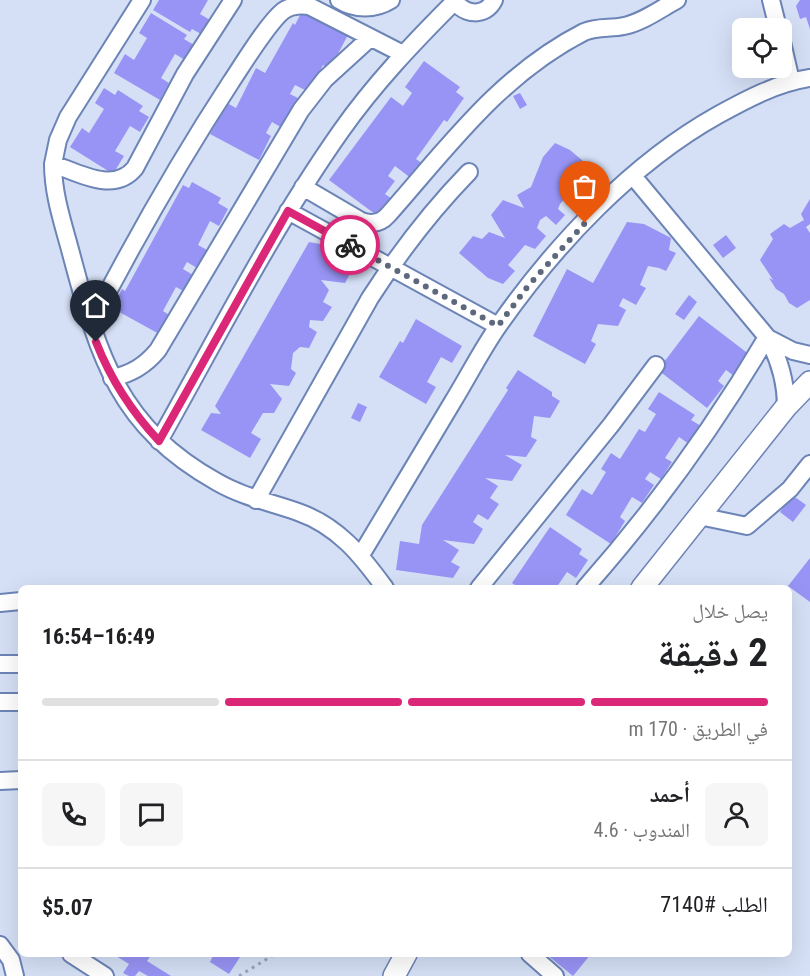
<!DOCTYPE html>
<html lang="ar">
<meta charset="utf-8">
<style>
:root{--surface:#fff;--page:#f6f6f6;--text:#202124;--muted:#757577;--line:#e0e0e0;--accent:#db2777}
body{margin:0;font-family:"Roboto Condensed","Noto Naskh Arabic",sans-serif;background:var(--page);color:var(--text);direction:rtl;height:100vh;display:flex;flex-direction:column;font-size:22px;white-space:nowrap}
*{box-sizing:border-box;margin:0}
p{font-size:20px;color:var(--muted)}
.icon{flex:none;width:33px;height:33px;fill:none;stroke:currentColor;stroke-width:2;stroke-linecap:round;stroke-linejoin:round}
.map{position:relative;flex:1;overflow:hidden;direction:ltr}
.drawer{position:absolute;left:18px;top:585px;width:774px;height:372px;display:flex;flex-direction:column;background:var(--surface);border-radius:9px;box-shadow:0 6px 24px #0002;direction:rtl}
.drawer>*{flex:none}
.controls{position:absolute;left:732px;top:18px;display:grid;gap:12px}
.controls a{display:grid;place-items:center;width:60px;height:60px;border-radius:9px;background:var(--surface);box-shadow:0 6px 24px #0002;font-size:30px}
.pin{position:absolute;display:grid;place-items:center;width:51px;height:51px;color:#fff;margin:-62px -26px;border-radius:50% 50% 50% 0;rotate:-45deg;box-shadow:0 0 6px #0007}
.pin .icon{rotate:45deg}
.courier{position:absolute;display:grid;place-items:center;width:60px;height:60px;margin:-30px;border:4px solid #db2777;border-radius:50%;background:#fff;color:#222;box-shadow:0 2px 8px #0007}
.headline em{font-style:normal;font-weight:700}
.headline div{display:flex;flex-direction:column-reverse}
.headline{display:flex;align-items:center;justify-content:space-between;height:102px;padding:0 24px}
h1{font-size:39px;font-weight:700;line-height:45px}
.bar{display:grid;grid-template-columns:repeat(4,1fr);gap:9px 6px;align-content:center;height:72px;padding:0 24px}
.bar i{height:8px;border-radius:4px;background:var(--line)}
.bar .active{background:var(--accent)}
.bar p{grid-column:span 4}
.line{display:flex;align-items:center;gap:15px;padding:0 24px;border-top:2px solid var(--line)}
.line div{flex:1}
.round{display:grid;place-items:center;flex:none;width:63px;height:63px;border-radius:9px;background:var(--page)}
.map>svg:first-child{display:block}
</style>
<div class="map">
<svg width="810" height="976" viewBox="0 0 810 976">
<rect width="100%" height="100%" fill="#d5e0f6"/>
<path fill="#9894f5" d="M159,0H208L200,14L210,20L201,34L192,29L190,32L153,10Z
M800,0H810V29L806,17L800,19L796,6Z
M303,9L349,33L330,69L323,65L309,92L295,85L290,94L300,99L284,129L272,122L266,133L271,136L259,160L210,134L227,103L236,108L256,68L265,73L293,23L295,25Z
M151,13L187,35L184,39L194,45L185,60L175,54L161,78L169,83L160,100L114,73L125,54L134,60L147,38L139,33Z
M424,61L460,87L456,92L464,98L447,122L444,120L416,159L423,164L412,179L395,166L388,176L395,181L385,194L392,199L379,217L329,180L391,97L403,106L412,93L405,87Z
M104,88L115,95L118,90L143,106L139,111L149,117L140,132L130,126L115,151L124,156L113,174L70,147L82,128L89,133L104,109L95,103Z
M520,93L527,105L520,109L513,96Z
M555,143L570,150L583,161L595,180L585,191L575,187L560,204L558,209L565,215L556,225L546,216L540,220L537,228L546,236L535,249L525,245L508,265L515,271L503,284L488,278L459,253L473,236L482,239L489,232L505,238L491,215L503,200L524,208L517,195L531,187L543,157Z
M192,182L221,198L218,203L228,209L219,226L210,221L198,245L207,250L197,268L187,262L183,269L193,275L185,292L176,287L163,311L171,316L161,335L112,308L122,289L125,291L183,185L189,188Z
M810,199V224L806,227L810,233V300L797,308L789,303L784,294L776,289L769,278L773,280L760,260L773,239L770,234L784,224L790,228L804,220L801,214Z
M627,222L644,224L671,238L669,250L676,253L666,271L659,268L648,266L640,285L646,288L636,305L623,298L619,306L626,310L618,326L598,324L591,341L596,344L585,364L533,336L567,269L593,283Z
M726,235L736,248L723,258L713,245Z
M309,242L326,245L341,253L353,268L345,283L321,280L329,290L323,302L332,307L323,321L310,320L309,327L317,332L309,348L300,347L293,353L291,369L296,373L289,386L270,384L282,399L274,413H263L251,433L261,439L250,458L201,430L211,413L221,414L215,406Z
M689,295L697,302L684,320L675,314Z
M699,316L750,355L734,376L726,370L718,381L724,386L707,408L658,370Z
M416,319L462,346L452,363L441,357L427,382L436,387L426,404L379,377L400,341L403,343Z
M518,370L552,392V396L560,401L550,418L534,416L531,437L537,440L526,457L505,455L522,465L512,481L485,478L498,486L490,498L499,504L488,520L478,514L473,522L483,529L474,544L443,540L459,550L451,562L460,567L453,578L396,570L400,541L419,544L422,525L508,390L506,388Z
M659,392L695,415L691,420L701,426L689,444L679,437L665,458L672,462L661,479L650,472L645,479L654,485L642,503L632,497L620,517L625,521L611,544L566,515L582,489L592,495L606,472L601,469L611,453L620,459L639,429L645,432L656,414L648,409Z
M358,403L367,407L360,422L351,418Z
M792,495L806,505L793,522L780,512Z
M550,527L582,549L579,554L588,560L576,578L567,572L556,588H513L515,585L512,583Z
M810,558V602L788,586Z
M117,954H152L147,961L171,976H148L139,971L135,976H129L123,973L129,964L116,956Z
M214,954H242L229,974L210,962Z
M546,954H591L573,976Z"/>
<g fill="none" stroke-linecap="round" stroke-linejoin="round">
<defs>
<path id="minor" d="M142,0L68,117L58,140L53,164C79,173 114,194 135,168L185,74L233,0
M339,0C355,10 375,10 391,0
M454,0C464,15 485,18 494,0
M771,0L778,28
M782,42L791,81
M53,164C53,196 64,226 72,257C99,358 119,427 217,482C243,497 270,502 298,512C338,526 361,555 385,588
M633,176L767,337C780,360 786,381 786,407
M303,187L361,221C372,225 381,223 388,215C449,146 500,75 584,32C597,26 610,29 624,26C643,22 660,9 677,0
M288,211L498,326
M91,324C134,241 180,160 231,82C243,64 268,23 283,11C291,5 300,5 309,6L403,54
M768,338L793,351L810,355
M112,378C131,374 145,366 158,350L301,110L325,79L370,38
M159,441C218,336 272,229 341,131C374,84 414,42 455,1
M256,500L370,298C399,253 431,211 469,172
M699,516L747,526L790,489L810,464
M361,555C391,504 422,454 452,403C468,377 482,349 499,325C555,245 632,163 718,115C747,99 777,83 810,78
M479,588L611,425L656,365
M585,588C654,510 714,427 767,337
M0,603L21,601
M0,664H21
M0,702H21
M0,781L21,780
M0,945L11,960L15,976
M71,954L105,976
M530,954L555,976"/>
<path id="major" d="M642,588L786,407L810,382
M394,976L406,954"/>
</defs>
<use href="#minor" stroke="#6c84b6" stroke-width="20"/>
<use href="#major" stroke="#6c84b6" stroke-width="24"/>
<path stroke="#99a4ba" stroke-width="3" stroke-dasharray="3 4.5" stroke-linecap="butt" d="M239,976L275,954"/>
<use href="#minor" stroke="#fff" stroke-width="16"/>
<use href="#major" stroke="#fff" stroke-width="21"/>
</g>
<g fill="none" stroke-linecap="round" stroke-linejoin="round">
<path stroke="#5e687d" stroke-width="6" stroke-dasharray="0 10.8" d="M350,245L498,326L528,286L585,223"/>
<path stroke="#db2777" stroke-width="8" d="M96,342C111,380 131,411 159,441L288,211L350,245"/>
</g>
</svg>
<div class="controls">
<a><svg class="icon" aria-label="locate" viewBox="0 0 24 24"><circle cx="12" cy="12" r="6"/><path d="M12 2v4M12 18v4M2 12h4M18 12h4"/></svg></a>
</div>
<div class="pin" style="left:585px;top:223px;background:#ea580c"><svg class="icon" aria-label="bag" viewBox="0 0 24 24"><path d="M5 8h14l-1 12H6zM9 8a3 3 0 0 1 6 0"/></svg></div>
<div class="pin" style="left:96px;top:342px;background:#1f2937"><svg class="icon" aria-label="home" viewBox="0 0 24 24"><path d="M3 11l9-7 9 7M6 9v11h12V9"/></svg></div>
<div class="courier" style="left:350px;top:245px"><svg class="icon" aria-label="bike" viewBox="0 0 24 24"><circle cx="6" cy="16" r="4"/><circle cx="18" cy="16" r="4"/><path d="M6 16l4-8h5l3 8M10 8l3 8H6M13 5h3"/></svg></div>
<section class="drawer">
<div class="headline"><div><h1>2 دقيقة</h1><p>يصل خلال</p></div><em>16:49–16:54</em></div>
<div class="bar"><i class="active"></i><i class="active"></i><i class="active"></i><i></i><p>في الطريق · 170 m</p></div>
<div class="line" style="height:108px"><a class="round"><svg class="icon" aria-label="person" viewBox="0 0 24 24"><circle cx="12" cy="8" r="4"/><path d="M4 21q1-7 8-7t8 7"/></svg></a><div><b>أحمد</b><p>المندوب · 4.6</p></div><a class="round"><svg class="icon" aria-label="chat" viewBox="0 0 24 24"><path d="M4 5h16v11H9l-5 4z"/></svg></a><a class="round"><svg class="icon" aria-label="phone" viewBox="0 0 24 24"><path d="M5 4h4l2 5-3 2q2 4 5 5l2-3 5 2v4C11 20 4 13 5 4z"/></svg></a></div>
<div class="line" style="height:78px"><div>الطلب #7140</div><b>$5.07</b></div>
</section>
</div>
